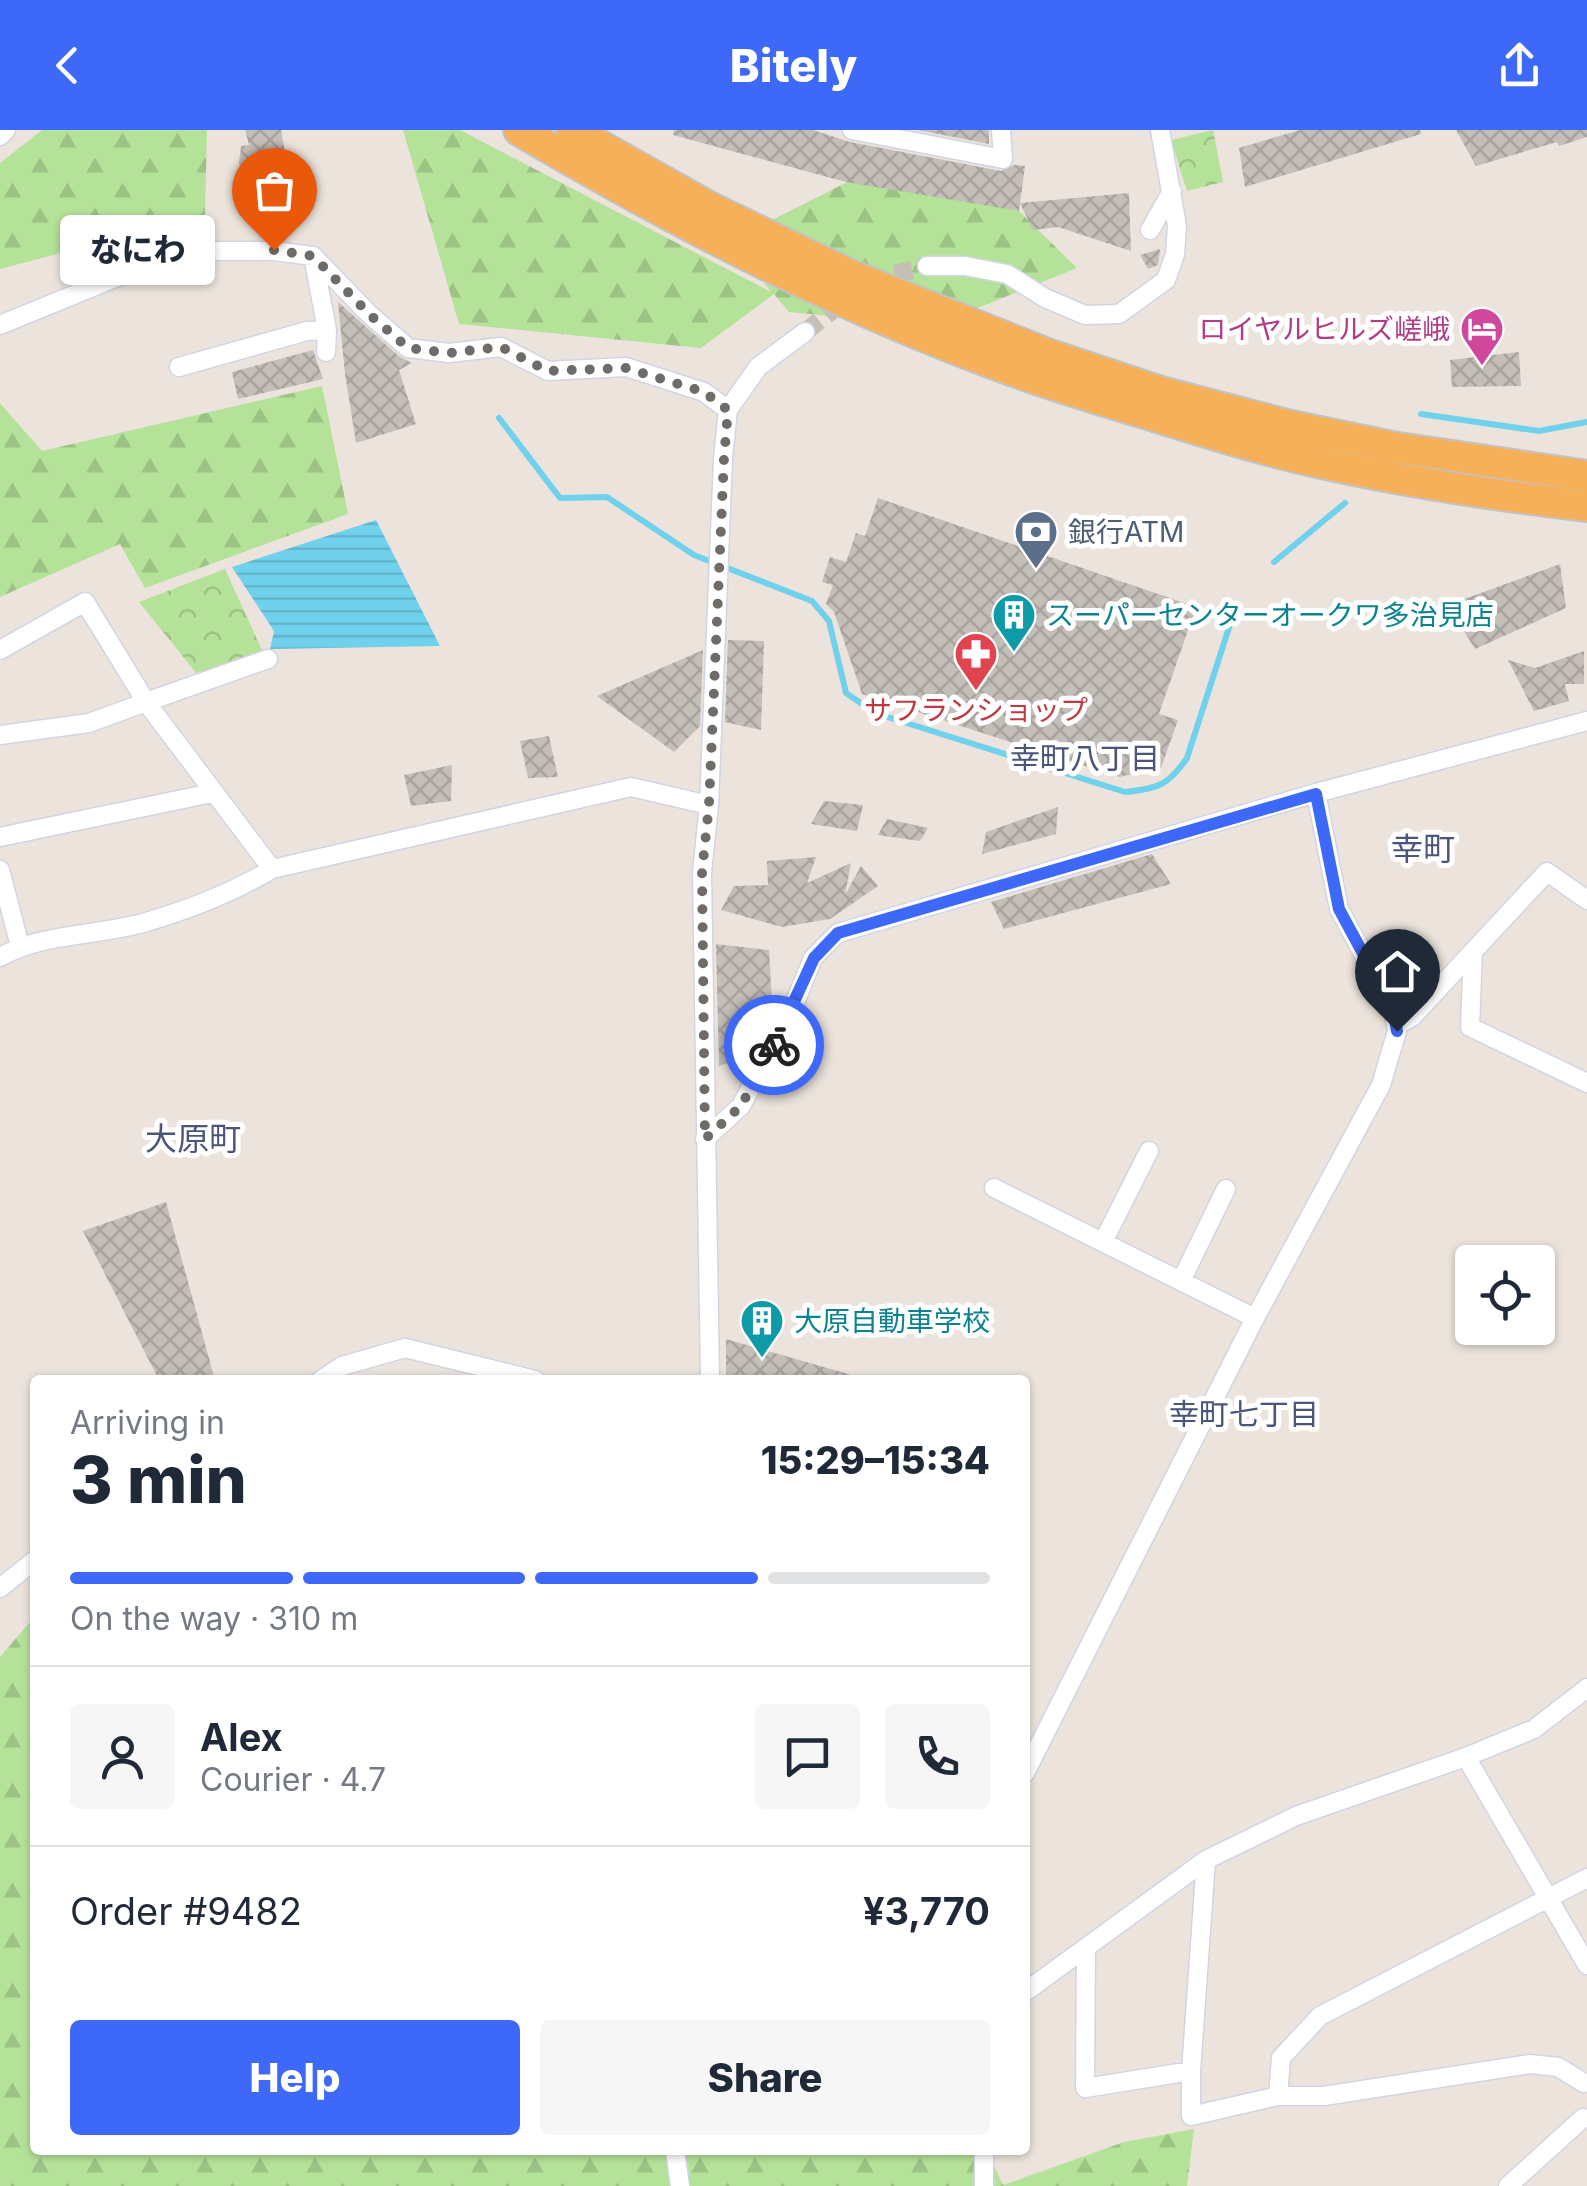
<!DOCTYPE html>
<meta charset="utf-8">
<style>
:root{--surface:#fff;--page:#f6f6f7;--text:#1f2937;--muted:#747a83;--line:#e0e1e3;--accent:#3e68f7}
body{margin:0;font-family:Inter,"Noto Sans JP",sans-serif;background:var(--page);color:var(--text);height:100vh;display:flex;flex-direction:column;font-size:38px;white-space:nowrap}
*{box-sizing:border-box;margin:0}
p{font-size:32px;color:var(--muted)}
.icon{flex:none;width:55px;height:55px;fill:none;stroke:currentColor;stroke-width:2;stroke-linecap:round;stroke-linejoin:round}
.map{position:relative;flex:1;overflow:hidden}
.panel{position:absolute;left:30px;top:1245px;width:1000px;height:780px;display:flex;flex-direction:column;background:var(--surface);border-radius:10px;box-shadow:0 2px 8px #0004}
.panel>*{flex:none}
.tools{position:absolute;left:1455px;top:1115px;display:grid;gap:20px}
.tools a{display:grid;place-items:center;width:100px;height:100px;border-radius:10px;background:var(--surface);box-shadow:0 2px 8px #0004;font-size:50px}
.pin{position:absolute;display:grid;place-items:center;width:85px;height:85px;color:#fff;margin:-102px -42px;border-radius:50% 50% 50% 0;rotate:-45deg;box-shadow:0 0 10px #0007}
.pin .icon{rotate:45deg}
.courier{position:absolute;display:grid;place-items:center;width:100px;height:100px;margin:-50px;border:8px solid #3e68f7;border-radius:50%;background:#fff;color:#222;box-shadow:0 2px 12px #0007}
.bubble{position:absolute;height:70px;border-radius:10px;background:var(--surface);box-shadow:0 2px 8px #0004;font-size:32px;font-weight:800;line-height:70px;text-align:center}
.head em{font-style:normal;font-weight:800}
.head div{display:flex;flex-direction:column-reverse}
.head{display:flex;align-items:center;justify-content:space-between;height:170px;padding:0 40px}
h1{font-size:65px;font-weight:800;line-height:75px}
.bar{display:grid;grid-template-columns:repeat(4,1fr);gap:15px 10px;align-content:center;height:120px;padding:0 40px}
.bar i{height:12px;border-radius:8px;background:var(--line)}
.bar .on{background:var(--accent)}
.bar p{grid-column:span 4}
.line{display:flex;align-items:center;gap:25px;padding:0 40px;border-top:2px solid var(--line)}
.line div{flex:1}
.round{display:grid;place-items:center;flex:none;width:105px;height:105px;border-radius:10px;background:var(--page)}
.action{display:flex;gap:20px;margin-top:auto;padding:20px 40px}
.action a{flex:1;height:115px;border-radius:10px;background:var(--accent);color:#fff;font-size:40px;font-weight:800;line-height:115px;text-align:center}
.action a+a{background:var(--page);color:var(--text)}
header{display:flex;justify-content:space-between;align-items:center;height:130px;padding:0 40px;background:var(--accent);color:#fff;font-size:45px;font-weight:800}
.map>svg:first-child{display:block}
</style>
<header><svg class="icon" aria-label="back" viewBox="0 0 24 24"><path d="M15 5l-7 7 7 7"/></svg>Bitely<svg class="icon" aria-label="share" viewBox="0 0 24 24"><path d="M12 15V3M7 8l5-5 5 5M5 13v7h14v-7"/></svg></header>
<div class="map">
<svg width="1587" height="2056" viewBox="0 0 1587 2056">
<defs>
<pattern id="forest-firs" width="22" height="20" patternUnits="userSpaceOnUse" patternTransform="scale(2.5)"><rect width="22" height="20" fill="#b5e299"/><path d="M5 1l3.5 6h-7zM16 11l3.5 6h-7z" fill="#9cc284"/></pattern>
<pattern id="park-crowns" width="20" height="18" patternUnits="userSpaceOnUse" patternTransform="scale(2.5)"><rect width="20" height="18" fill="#b5e299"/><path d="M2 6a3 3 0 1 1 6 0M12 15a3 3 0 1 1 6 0" fill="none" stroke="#9cc284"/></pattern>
<pattern id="water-rules" width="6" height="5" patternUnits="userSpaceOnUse" patternTransform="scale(2.5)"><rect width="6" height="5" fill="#70d1ed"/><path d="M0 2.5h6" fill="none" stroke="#61b4cb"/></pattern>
<pattern id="building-cross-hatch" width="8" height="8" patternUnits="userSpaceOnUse" patternTransform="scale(2.5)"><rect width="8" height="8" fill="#c4beb9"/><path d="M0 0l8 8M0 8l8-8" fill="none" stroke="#a9a39f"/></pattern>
</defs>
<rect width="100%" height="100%" fill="#ece4dc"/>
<path fill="url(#forest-firs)" d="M42,0H207L205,85L0,139V33Z
M403,0H460L771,162L732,110L875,38L1019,81L1077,138L933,196L789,182L774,164L701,218L459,194Z
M322,256L348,384L145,458L120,414L0,467V273L42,321Z
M35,1486V2020H987L1003,2055L1124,2012L1194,1999L1187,2056H0V1527Z"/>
<path fill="url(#park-crowns)" d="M1213,0L1223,52L1187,61L1171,10Z
M225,439L263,522L197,544L139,472Z"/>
<path fill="url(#water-rules)" d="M376,390L440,516L270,519L274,501L232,437Z"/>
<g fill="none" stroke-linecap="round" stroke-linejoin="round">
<path stroke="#70d1ed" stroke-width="6" d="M1421,284L1539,301L1587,292
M499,288L560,368L607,367L694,425L812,471L829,491L846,563L875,583L1125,662C1157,659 1169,655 1187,628L1233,485
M1274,432L1345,373"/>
</g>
<path fill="url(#building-cross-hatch)" d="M245,0H281L292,60L268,66L267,52L249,55L239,34L241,16L249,15Z
M674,0H813L850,12L1001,41L1014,35L1025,36L1019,81L846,52L673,5Z
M918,0H989V14Z
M1300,0H1420L1421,4L1245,57L1239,18Z
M1456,0H1587V7L1559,16L1557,12L1476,36Z
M1129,63L1131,121L1058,97L1033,100L1020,73Z
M1160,119L1158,135L1148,139L1140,125Z
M338,172L400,227L412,233L399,240L416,294L356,313L345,244Z
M313,220L323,249L238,269L232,242Z
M1519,222L1521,256L1452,257L1450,230Z
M878,368L1196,477L1159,584L1178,590L1161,638L1119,647L862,564L834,482L826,474L833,455L822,452L830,427L846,432L856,403L865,406Z
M1560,434L1566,478L1475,519L1448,475Z
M728,510L764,511L761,600L725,592Z
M703,520L700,596L674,622L597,566Z
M1584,521V554H1565L1569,571L1534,581L1508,530L1535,538Z
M549,606L558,647L528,648L520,611Z
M452,635L451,671L411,676L404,645Z
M824,671L863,675L857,701L811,694Z
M1058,677L1056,704L982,724L986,702Z
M887,689L928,698L920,711L878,705Z
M1152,724L1171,754L1004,799L991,772Z
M816,727L807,753L851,733L845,765L861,736L878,756L830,789L782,797L721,780L734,756L768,755L767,731Z
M716,814L769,820L773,889L756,922L719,936Z
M166,1072L215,1250H159L83,1101Z
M726,1209L855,1246L854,1250H726Z"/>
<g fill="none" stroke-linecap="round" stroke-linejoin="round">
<path stroke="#c5bfb8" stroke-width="18" stroke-dasharray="18 9" stroke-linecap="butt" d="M870,155L891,145L927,136
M805,202L848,168"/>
<defs>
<path id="minor" d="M852,0L1003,29L1001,0
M0,6L6,0
M1150,100L1172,61
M313,126L327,200L326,222
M927,136H965L1007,144L1045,168L1085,185L1119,184L1166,150L1175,124L1177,96L1160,0
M0,195L181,121H274L313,126L369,184L408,218L449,223L501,217L548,241L626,237L704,262L728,280
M179,237L307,201L327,200
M0,520L85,472L146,572L268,529
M0,605L89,593L146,572L272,739
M0,707L212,663
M0,740L20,816
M1473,821L1470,897L1587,953
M0,827C43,803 96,806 143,793C188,780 232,763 272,739L631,657L709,675
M1396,896L1412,887L1547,742L1587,770
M705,1009L741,976L791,882L813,828L838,803L1316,663L1587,591
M994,1058L1255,1188
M1103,1112L1149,1021
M1181,1151L1226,1059
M321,1250L342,1236L405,1218L535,1250
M710,1250L702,742L709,675L723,328L728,280L758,237L805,202
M0,1458L35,1430
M1466,1627L1587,1835
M1025,1643L1255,1188L1381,955L1397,901L1393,879L1339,779L1316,663
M1086,1819L1085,1958L1191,1941L1206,1730
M1025,1862L1206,1730L1296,1686L1466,1627L1534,1599L1587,1558
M1191,1941V1986L1278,1966H1324L1530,1934L1558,1937L1584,1953
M1278,1966L1281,1928L1320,1886L1587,1748
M675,2020L680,2056
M984,2020V2056
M1508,2056L1583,1988"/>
<path id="trunk" d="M519,0C680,95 846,181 1022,244C1064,259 1108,272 1151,285C1202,301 1252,317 1304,329C1397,351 1492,365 1587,376
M572,0L709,77L852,146L1050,225L1161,262L1291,296L1392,317L1587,346"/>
</defs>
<use href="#minor" stroke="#d1d5e3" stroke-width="21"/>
<use href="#trunk" stroke="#c3c3c3" stroke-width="34"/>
<use href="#minor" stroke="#fff" stroke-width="18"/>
<use href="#trunk" stroke="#f6b05a" stroke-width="30"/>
</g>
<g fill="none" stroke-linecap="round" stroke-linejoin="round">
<path stroke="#6e6b68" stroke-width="10" stroke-dasharray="0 18" d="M274,120L313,126L369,184L408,218L449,223L501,217L548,241L626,238L704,262L728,280L724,328L709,675L702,742L705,1009L741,976L774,915"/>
<path stroke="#3e68f7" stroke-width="12" d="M774,915L814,828L838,803L1316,664L1339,779L1393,879L1397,901"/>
</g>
<defs>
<symbol id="hotel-pin" viewBox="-11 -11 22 30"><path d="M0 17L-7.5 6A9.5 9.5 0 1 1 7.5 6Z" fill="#d1479c" stroke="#fff"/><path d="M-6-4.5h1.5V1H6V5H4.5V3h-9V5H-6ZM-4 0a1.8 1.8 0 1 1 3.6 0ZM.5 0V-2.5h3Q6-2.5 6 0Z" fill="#fff"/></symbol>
<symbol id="bank-pin" viewBox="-11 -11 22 30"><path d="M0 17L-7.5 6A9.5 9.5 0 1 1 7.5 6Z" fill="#5c6f8a" stroke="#fff"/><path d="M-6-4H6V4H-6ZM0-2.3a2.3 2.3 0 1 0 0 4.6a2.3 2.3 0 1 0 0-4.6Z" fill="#fff"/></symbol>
<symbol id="building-pin" viewBox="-11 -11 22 30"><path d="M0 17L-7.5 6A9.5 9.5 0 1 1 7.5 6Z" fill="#0f9aa8" stroke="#fff"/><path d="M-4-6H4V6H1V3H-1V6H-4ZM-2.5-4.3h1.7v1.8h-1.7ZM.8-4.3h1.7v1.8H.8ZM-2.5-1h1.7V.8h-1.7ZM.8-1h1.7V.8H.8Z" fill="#fff"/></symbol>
<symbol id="pharmacy-pin" viewBox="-11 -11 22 30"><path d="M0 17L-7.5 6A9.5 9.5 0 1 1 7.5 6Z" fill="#e0444e" stroke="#fff"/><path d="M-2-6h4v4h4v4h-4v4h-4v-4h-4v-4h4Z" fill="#fff"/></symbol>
</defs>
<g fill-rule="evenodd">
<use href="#hotel-pin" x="1457" y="174" width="50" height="68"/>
<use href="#bank-pin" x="1011" y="377" width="50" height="68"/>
<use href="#building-pin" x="989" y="460" width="50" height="68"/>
<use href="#pharmacy-pin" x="951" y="499" width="50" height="68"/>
<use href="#building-pin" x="737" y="1166" width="50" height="68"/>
</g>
<g text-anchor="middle" stroke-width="10" stroke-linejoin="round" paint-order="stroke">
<g font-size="28" fill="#b23c85" stroke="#fff" text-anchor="end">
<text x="1450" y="209">ロイヤルヒルズ嵯峨</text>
</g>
<g font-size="28" fill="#4e5e75" stroke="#fff" text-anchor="start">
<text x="1068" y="412">銀行ATM</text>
</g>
<g font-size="28" fill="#0d838f" stroke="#fff" text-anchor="start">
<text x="1046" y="495">スーパーセンターオークワ多治見店</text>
<text x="794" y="1201">大原自動車学校</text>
</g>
<g font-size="28" fill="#be3a42" stroke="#fff">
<text x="976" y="590">サフランショップ</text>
</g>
<g font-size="30" fill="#4b557a" stroke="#fff">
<text x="1085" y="639">幸町八丁目</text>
<text x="1244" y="1295">幸町七丁目</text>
</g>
<g font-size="32" fill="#4b557a" stroke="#fff">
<text x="1423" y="730">幸町</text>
<text x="193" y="1020">大原町</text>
</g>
</g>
</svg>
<div class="tools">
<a><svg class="icon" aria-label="locate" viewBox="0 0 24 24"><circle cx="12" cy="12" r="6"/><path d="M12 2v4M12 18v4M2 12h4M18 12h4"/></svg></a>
</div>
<div class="pin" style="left:274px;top:120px;background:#ea580c"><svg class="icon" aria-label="bag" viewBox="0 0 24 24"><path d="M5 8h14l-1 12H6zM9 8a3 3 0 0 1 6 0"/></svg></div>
<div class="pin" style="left:1397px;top:901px;background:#1f2937"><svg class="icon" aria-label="home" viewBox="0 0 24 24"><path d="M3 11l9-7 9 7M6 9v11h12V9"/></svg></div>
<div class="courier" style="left:774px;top:915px"><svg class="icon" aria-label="bike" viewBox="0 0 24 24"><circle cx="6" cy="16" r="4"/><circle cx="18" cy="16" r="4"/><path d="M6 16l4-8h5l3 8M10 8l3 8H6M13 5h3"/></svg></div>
<div class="bubble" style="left:60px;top:85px;width:155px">なにわ</div>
<section class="panel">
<div class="head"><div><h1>3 min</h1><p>Arriving in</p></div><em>15:29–15:34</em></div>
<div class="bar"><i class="on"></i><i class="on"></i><i class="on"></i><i></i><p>On the way · 310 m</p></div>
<div class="line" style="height:180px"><a class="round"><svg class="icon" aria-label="person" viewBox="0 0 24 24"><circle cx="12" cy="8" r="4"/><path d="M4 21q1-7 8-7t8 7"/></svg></a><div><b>Alex</b><p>Courier · 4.7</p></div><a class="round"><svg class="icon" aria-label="chat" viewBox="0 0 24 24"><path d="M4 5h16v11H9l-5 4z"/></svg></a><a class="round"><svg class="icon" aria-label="phone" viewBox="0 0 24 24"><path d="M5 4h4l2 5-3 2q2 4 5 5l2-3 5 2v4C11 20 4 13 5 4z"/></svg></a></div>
<div class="line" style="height:130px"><div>Order #9482</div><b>¥3,770</b></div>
<div class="action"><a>Help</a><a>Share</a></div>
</section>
</div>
